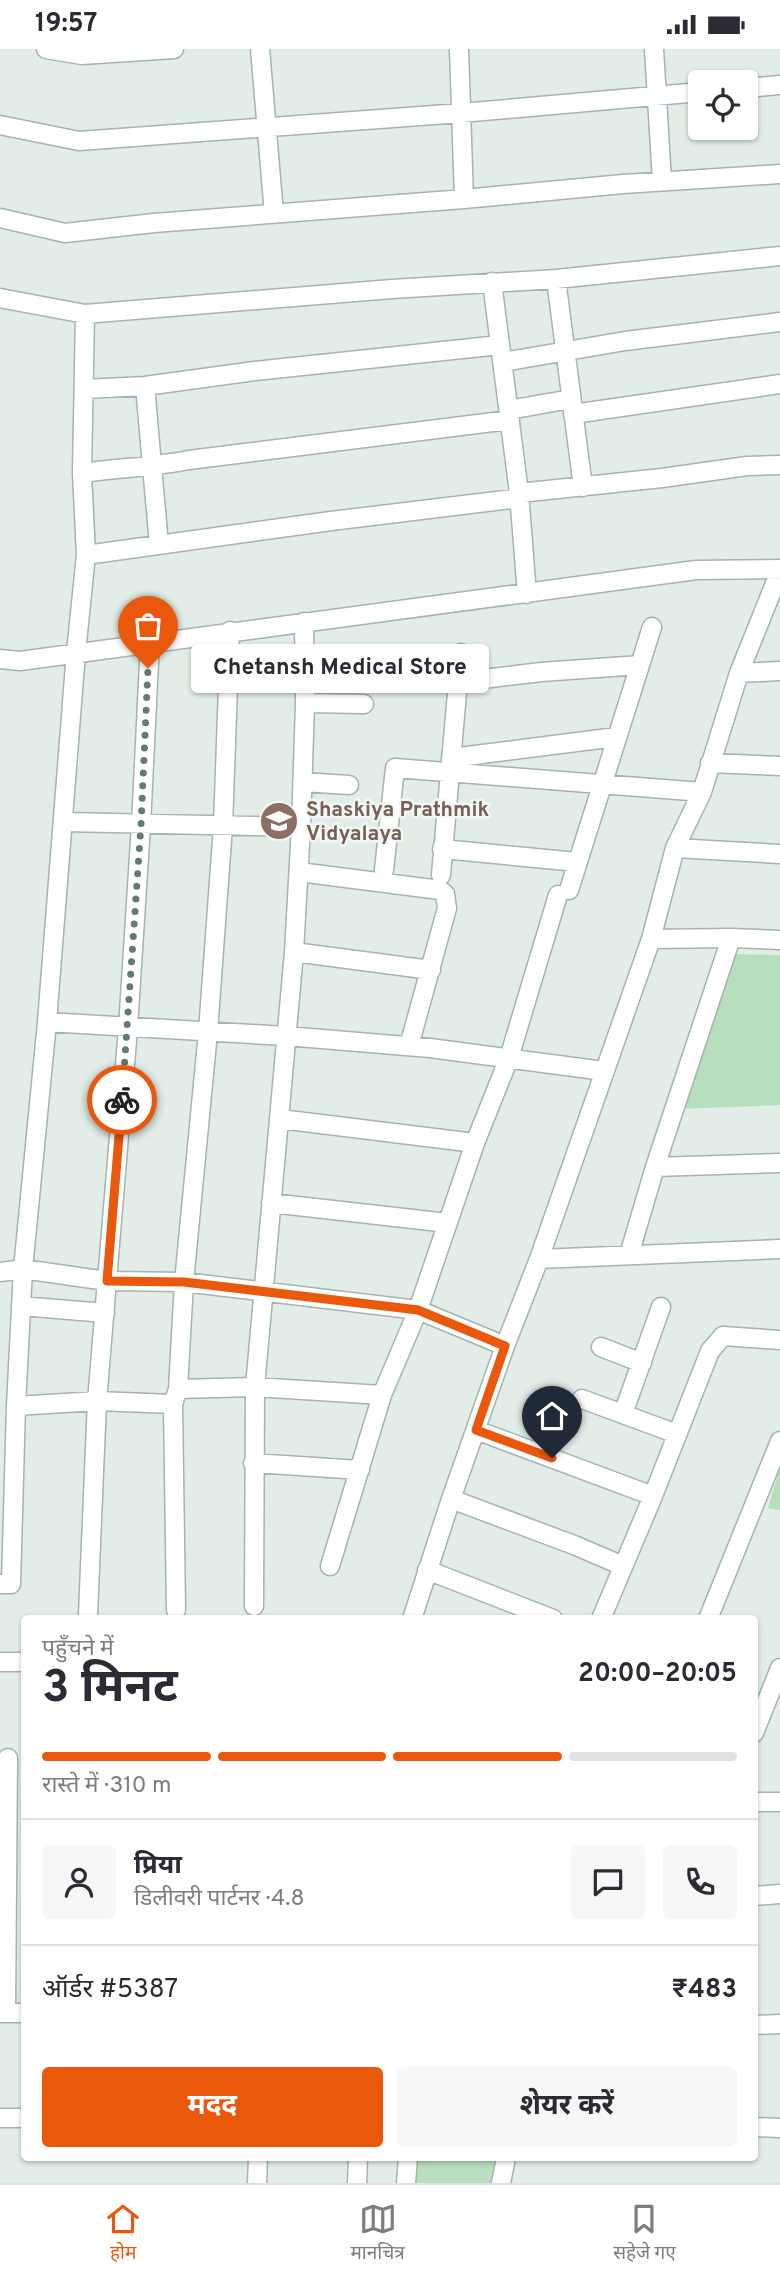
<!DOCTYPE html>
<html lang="hi">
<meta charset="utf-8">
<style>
:root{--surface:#fff;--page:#f7f7f7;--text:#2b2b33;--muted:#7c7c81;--line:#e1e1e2;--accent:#ea580c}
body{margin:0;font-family:Overpass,"Noto Sans Devanagari",sans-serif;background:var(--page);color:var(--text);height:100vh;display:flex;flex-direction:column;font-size:26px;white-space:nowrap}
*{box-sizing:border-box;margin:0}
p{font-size:23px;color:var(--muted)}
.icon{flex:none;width:38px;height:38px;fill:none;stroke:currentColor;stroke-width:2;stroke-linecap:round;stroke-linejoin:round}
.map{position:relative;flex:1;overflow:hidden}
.panel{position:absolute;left:21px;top:1566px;width:737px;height:546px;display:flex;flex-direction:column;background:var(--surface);border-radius:7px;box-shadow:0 2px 5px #0004}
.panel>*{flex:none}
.controls{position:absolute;left:688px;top:21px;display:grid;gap:14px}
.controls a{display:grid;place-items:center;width:70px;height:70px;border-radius:7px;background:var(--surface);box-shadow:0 2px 5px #0004;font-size:35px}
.pin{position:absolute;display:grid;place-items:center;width:60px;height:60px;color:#fff;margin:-72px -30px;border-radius:50% 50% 50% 0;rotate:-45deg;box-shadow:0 0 7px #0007}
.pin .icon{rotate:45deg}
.courier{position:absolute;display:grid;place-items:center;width:70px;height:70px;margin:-35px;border:5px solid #ea580c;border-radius:50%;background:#fff;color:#222;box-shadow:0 2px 9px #0007}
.bubble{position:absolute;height:49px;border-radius:7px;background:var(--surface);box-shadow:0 2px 5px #0004;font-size:23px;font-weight:700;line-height:49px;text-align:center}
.head em{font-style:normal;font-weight:700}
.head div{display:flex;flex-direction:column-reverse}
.head{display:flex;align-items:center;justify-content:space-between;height:119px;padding:0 21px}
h1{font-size:46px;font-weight:700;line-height:52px}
.bar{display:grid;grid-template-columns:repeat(4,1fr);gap:10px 7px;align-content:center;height:84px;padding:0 21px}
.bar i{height:9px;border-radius:5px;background:var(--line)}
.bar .current{background:var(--accent)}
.bar p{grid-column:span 4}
.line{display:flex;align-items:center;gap:18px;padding:0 21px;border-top:2px solid var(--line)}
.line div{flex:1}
.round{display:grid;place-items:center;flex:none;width:74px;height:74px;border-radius:7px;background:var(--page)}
.button{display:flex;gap:14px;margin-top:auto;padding:14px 21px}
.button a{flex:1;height:80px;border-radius:7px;background:var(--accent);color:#fff;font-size:28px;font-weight:700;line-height:80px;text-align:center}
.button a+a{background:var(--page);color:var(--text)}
.status{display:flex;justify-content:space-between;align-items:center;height:49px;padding:0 35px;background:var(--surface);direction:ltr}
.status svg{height:19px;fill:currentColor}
.tabs{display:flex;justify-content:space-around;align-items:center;height:98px;border-top:2px solid var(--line);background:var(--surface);font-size:19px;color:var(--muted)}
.tabs a{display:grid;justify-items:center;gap:4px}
.tabs .current{color:var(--accent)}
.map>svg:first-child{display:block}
</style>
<div class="status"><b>19:57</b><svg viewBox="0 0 49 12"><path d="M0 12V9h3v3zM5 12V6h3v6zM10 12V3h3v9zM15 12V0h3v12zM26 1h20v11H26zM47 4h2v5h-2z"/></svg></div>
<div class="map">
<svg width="780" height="2134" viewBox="0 0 780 2134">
<rect width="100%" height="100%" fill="#e1ede6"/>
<path fill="#b8dfbd" d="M730,905L780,906V1056L678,1060Z
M780,1418V1461L768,1459Z
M418,2109H503L498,2134H416Z"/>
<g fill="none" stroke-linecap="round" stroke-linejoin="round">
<defs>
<path id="minor" d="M46,0L82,6L174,0
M260,0L274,165
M459,0L464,150
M654,0L662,132
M746,39L780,36
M0,76L79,92L461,64L700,43
M0,169L65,184L154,174L464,150L623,135L780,125
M556,230L583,438
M492,233L519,444L527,545
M0,249L85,265L392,240L556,230L780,207
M503,313L625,292L780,273
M145,337L159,496
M85,340L145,337L255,322L500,296
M509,361L571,350
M573,365L780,335
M82,424C118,419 153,418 189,411L510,371
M519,444L662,429L747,417L780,416
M86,506L331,472L520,449
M0,610L20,612L696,521L780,520
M640,616L652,578
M739,624L780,622
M458,633L461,604
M305,654L364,655
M451,709L616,688
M710,714L780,717
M302,733L349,736
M64,773L301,778
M675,799L780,805
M442,800L577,813
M384,821L395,719L702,743
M299,823L440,841L445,845L447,859L409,997
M441,826L458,633L541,623L640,616L569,841
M651,890L731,889L780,891
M294,903L431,921
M47,973L286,987L430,999L604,1022
M280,1070L475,1094
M655,1118L780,1114
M271,1154L448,1174
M629,1206L655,1118L731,889
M539,1210L780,1200
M0,1223L23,1220L107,1232L184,1233L418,1261L505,1297
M21,1257L105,1264
M601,1298L642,1314
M178,1340L255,1338L382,1346
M582,1350L677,1385
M16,1357L97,1352L173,1355
M623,1365L661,1258
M476,1381L653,1447
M253,1414L360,1421
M451,1450L574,1496L623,1517
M330,1517L382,1346L418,1261L475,1094L509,1009L558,846
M427,1521L553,1570
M0,1535H11L16,1357L23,1220L47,973L76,603L86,506L82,424L85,265
M254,1557L255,1338L294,903L301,778L305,654L304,573
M176,1561L173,1355L178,1340L184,1233L208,983L223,777L230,582
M88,1566L97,1352L128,979L141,776L150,593
M412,1570L451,1450L505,1297L539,1210L651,890L675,799L702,743L739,624L780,522
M601,1570L653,1447L710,1302L723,1287L780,1291
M708,1570L780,1392
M0,1613H24
M754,1684L780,1619
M754,1753H780
M754,1847L780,1845
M0,1964H24
M6,1964L8,1709
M754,1976L780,1975
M0,2069H24
M754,2078L780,2079
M257,2134L258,2109
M357,2134L358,2109
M406,2134L408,2109
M501,2134L506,2109"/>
</defs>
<use href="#minor" stroke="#a3b5ac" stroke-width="21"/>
<use href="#minor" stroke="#fff" stroke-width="18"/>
</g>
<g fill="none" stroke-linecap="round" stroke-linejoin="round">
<path stroke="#647b71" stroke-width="7" stroke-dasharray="0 12.6" d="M122,1051L141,776L148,619"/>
<path stroke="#ea580c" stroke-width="9" d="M122,1051L107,1232L184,1233L418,1261L505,1297L476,1381L552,1409"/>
</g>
<defs>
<symbol id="school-disc" viewBox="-11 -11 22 22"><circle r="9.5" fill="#8d6e63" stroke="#f2f9f4"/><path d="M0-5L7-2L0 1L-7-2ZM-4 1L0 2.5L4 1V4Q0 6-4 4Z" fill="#fff"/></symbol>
</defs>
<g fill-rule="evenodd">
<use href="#school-disc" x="257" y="750" width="44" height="44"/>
</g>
<g text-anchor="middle" stroke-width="5" stroke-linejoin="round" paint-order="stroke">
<g font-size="21" font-weight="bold" fill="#785e54" stroke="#f2f9f4" text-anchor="start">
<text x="306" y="767">Shaskiya Prathmik<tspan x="306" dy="24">Vidyalaya</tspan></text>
</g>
</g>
</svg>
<div class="controls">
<a><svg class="icon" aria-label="locate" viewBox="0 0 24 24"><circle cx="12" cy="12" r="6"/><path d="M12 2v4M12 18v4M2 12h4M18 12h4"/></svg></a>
</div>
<div class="pin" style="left:148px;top:619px;background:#ea580c"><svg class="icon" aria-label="bag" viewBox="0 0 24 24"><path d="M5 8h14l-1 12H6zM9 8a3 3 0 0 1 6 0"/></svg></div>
<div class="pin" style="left:552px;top:1409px;background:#1f2937"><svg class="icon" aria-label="home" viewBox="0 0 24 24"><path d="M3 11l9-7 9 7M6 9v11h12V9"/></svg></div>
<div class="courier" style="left:122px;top:1051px"><svg class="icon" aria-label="bike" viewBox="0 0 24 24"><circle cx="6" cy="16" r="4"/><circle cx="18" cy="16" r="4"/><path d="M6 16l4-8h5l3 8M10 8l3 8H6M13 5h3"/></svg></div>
<div class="bubble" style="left:191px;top:595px;width:298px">Chetansh Medical Store</div>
<section class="panel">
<div class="head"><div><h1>3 मिनट</h1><p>पहुँचने में</p></div><em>20:00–20:05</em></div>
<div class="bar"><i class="current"></i><i class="current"></i><i class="current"></i><i></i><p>रास्ते में · 310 m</p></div>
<div class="line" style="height:126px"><a class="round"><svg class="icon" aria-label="person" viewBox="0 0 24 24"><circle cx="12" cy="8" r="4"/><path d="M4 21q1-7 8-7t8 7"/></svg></a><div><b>प्रिया</b><p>डिलीवरी पार्टनर · 4.8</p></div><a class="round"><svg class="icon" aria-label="chat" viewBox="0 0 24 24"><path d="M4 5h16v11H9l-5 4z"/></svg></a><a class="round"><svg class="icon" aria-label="phone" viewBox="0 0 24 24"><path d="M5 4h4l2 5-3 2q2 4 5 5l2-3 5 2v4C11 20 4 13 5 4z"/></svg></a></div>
<div class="line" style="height:91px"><div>ऑर्डर #5387</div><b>₹483</b></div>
<div class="button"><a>मदद</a><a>शेयर करें</a></div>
</section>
</div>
<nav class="tabs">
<a class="current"><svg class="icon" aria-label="home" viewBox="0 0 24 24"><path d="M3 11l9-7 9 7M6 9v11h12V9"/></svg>होम</a>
<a><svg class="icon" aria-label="map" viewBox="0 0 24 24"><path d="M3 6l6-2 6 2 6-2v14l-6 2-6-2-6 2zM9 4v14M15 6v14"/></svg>मानचित्र</a>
<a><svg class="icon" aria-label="saved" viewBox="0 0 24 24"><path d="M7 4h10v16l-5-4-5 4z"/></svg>सहेजे गए</a>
</nav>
